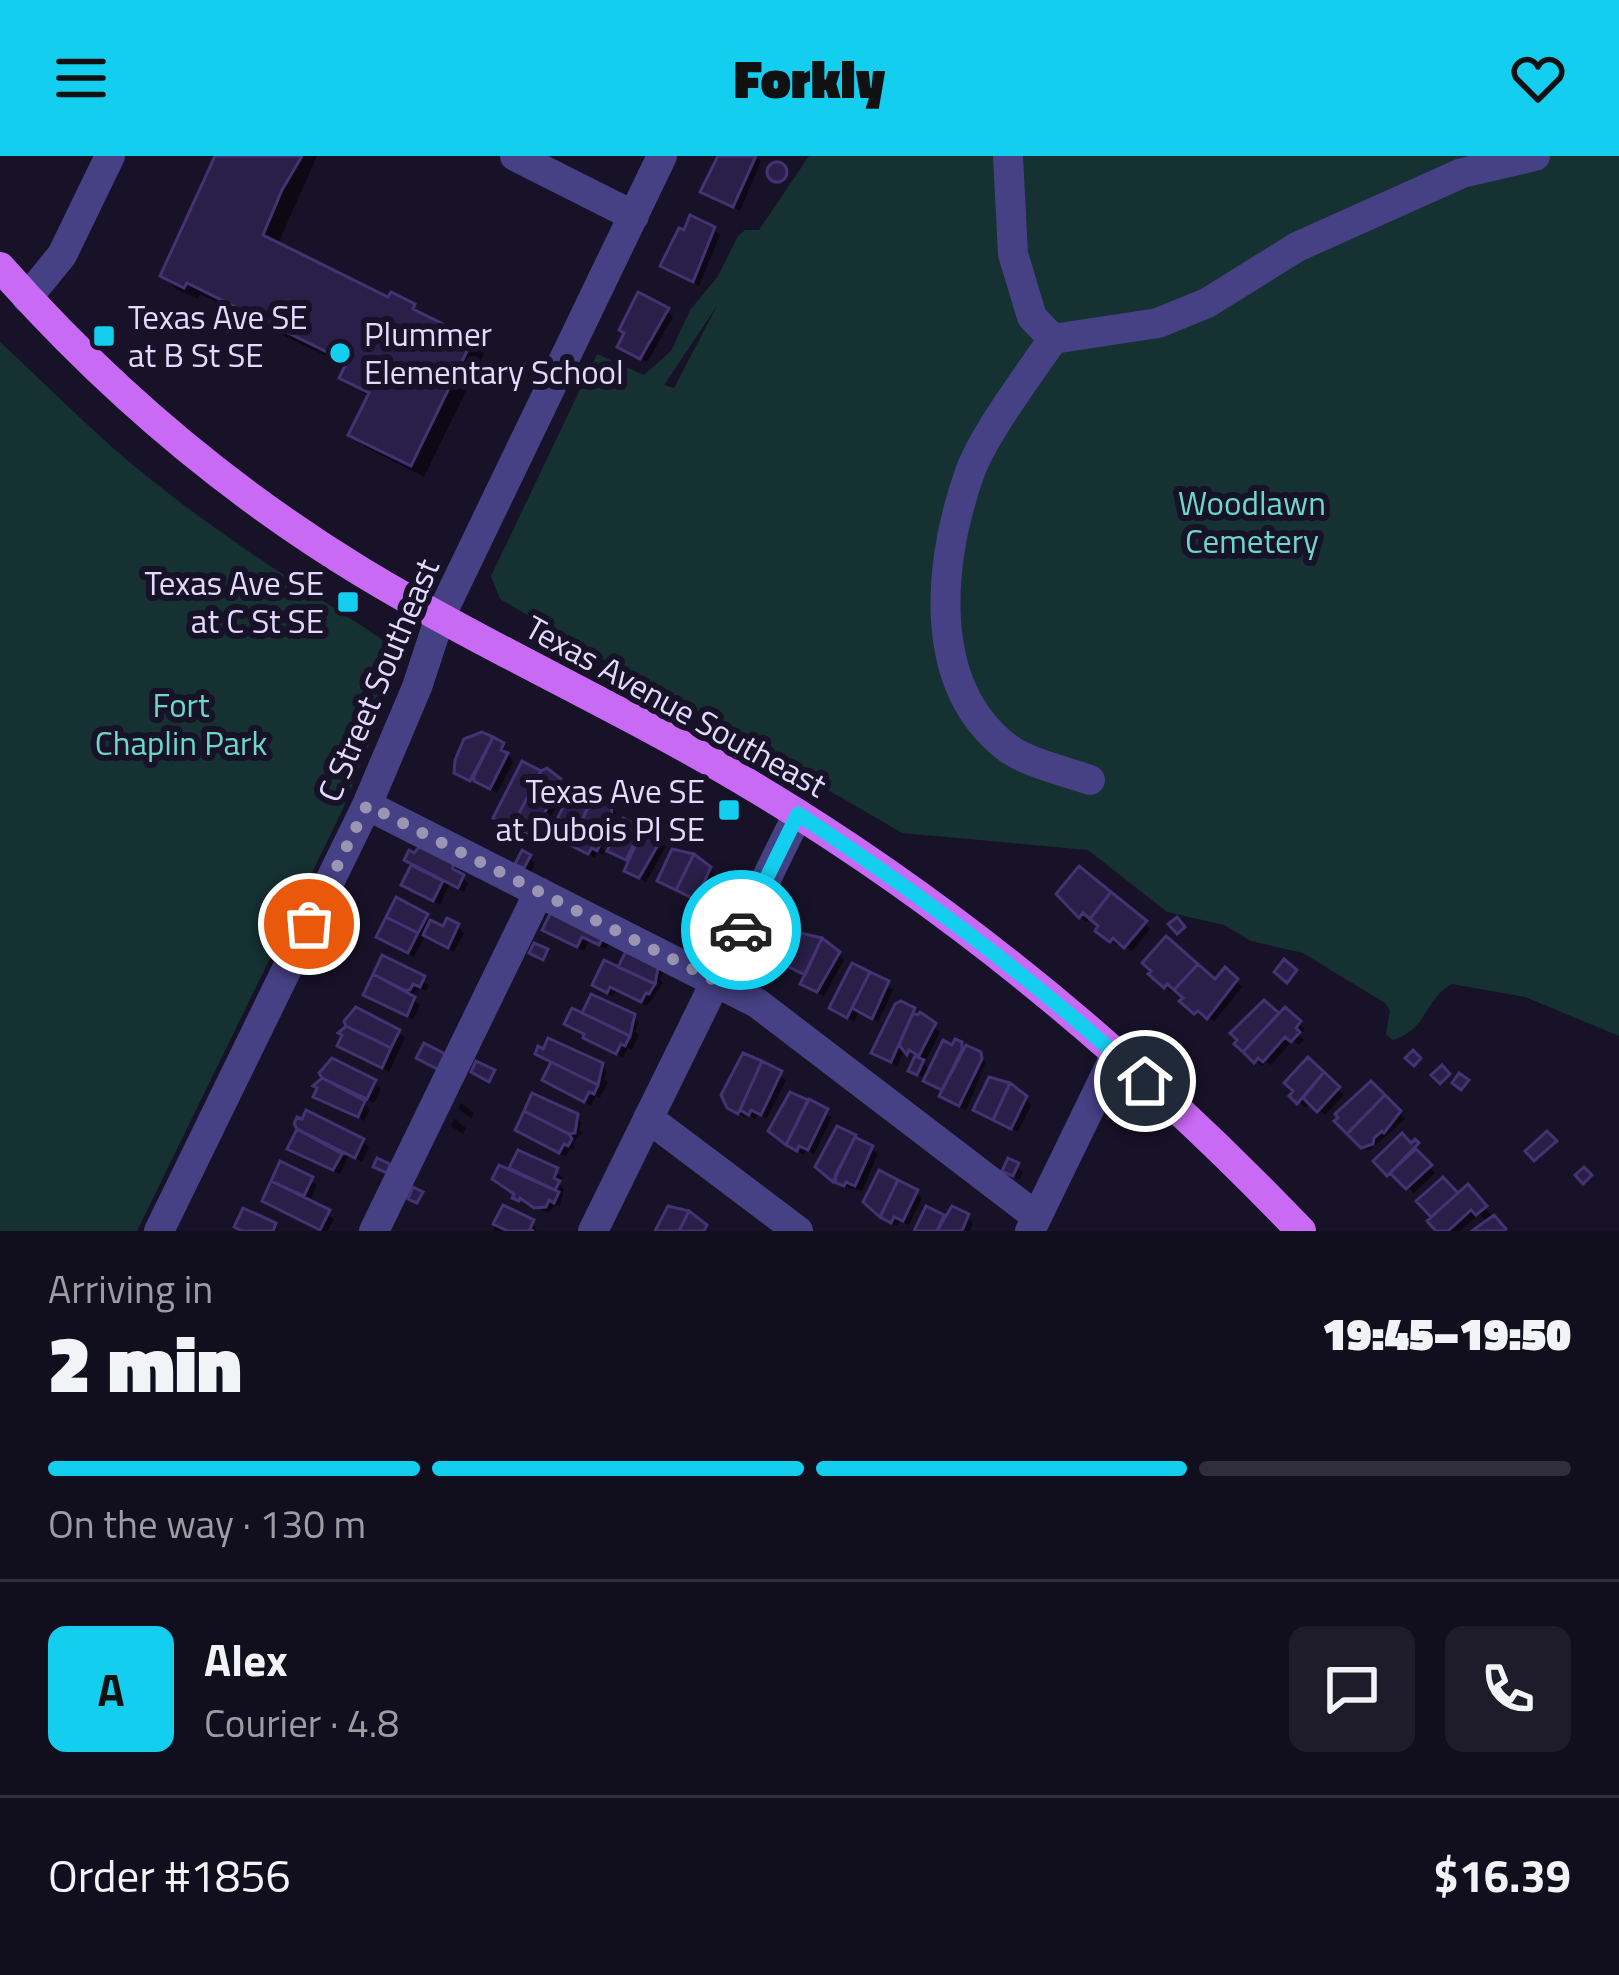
<!DOCTYPE html>
<meta charset="utf-8">
<style>
:root{--surface:#110e1e;--page:#1e1c2b;--text:#f1f3f6;--muted:#9c9ca4;--line:#302e3c;--accent:#14cef0}
body{margin:0;font-family:"Titillium Web",sans-serif;background:var(--page);color:var(--text);height:100vh;display:flex;flex-direction:column;font-size:45px;white-space:nowrap}
*{box-sizing:border-box;margin:0}
p{font-size:39px;color:var(--muted)}
.icon{flex:none;width:66px;height:66px;fill:none;stroke:currentColor;stroke-width:2;stroke-linecap:round;stroke-linejoin:round}
.map{position:relative;height:1075px;overflow:hidden}
.side{display:flex;flex-direction:column;background:var(--surface);flex:1}
.side>*{flex:none}
.pin{position:absolute;display:grid;place-items:center;width:102px;height:102px;color:#fff;margin:-51px;border:6px solid #fff;border-radius:50%;box-shadow:0 3px 12px #0007}
.courier{position:absolute;display:grid;place-items:center;width:120px;height:120px;margin:-60px;border:9px solid #14cef0;border-radius:50%;background:#fff;color:#222;box-shadow:0 3px 15px #0007}
.headline em{font-style:normal;font-weight:800}
.headline div{display:flex;flex-direction:column-reverse}
.headline{display:flex;align-items:center;justify-content:space-between;height:204px;padding:0 48px}
h1{font-size:78px;font-weight:800;line-height:90px}
.bar{display:grid;grid-template-columns:repeat(4,1fr);gap:18px 12px;align-content:center;height:144px;padding:0 48px}
.bar i{height:15px;border-radius:9px;background:var(--line)}
.bar .current{background:var(--accent)}
.bar p{grid-column:span 4}
.line{display:flex;align-items:center;gap:30px;padding:0 48px;border-top:3px solid var(--line)}
.line div{flex:1}
.round{display:grid;place-items:center;flex:none;width:126px;height:126px;border-radius:18px;background:var(--page)}
header{display:flex;justify-content:space-between;align-items:center;height:156px;padding:0 48px;background:var(--accent);color:#111;font-size:54px;font-weight:800}
.map>svg:first-child{display:block}
</style>
<header><svg class="icon" aria-label="menu" viewBox="0 0 24 24"><path d="M4 6h16M4 12h16M4 18h16"/></svg>Forkly<svg class="icon" aria-label="heart" viewBox="0 0 24 24"><path d="M12 20l-8-8c-3-5 5-10 8-4 3-6 11-1 8 4z"/></svg></header>
<div class="map">
<svg width="1619" height="1075" viewBox="0 0 1619 1075">
<rect width="100%" height="100%" fill="#171228"/>
<path fill="#153132" fill-rule="evenodd" d="M809,0H1619V880L1525,841L1452,828C1425,842 1428,873 1393,884L1386,878L1390,854L1385,847L1303,797L1251,785L1224,769L1167,756L1088,694L902,677L500,443L491,420L597,198L644,219L671,195L690,154L718,120L738,80L745,74H759ZM717,150L674,232L664,229Z
M0,186C49,231 97,281 149,322C230,387 319,442 405,498L342,655L137,1075H0Z"/>
<path fill="#0007" d="M218,0H317L277,90L390,145L414,151L425,162L471,185L484,198L424,321L365,291L352,278L370,242L343,222L348,211L200,138L198,143L176,133L163,120Z
M726,0H756L761,5L740,55L704,35Z
M775,9L789,16L784,27L770,20Z
M713,73L720,79L699,130L664,110Z
M667,155L673,161L647,206L620,190Z
M482,580L503,589L513,606L497,637L457,616Z
M559,625L565,632L539,685L497,661Z
M590,640L616,656L601,691L605,695L604,699L598,696L595,702L574,688L579,677L560,664Z
M640,669L666,690L646,726L627,714L631,707L610,694Z
M415,700L451,708L468,727L464,736L449,729L440,749L410,734L404,728L414,710L408,704Z
M529,701L535,707L531,716L519,707Z
M710,714L716,720L702,748L660,724Z
M555,754L609,787L606,793L589,785L584,795L552,780L546,773Z
M1072,754L1145,767L1150,773L1132,795L1120,785L1117,790L1090,761L1086,766Z
M426,760L444,774L458,771L464,777L454,796L426,778L414,801L380,780Z
M831,790L844,804L824,840L810,834L804,828L808,821L789,808Z
M629,795L664,815L660,823L663,827L647,850L616,835L613,841L595,829L620,815Z
M383,803L429,829L426,835L420,832L409,841L420,849L413,864L367,838Z
M853,811L893,834L878,866L859,856L854,866L833,852Z
M1226,816L1242,831L1214,866L1205,858L1202,862L1175,832L1171,836L1152,818L1215,828Z
M1264,848L1280,862L1286,855L1305,873L1299,880L1304,884L1299,889L1293,884L1271,909L1266,906L1262,910L1238,888Z
M914,855L940,876L924,908L931,915L960,889L986,906L966,954L948,945L944,936L912,914L918,900L905,893L897,910L875,896Z
M583,861H633L639,867L635,875L639,879L632,894L628,892L623,902L567,867Z
M398,876L405,882L389,916L340,889Z
M538,897L601,909L607,915L604,923L608,927L600,942L596,940L591,950L552,929L546,923L554,907Z
M744,901L786,924L767,962L758,958L755,963L746,958L745,962L730,951Z
M1308,906L1344,939L1325,959L1312,947L1305,952L1293,940Z
M327,920L374,927L381,933L374,947L354,938L370,954L364,965L316,940Z
M1371,929L1405,963L1369,995L1339,965Z
M791,939L832,961L814,998L806,994L804,999L779,983Z
M1025,942L1031,949L1018,976L977,953Z
M461,947L474,957L471,962L458,953Z
M576,961L582,967L579,974L582,977L573,987L575,994L570,992L566,1001L518,973Z
M454,963L466,972L463,978L451,970Z
M301,971L363,985L369,991L362,1006L349,999L340,1018L291,993Z
M1402,982L1435,1017L1414,1037L1383,1011Z
M871,992L878,998L862,1035L839,1029L826,1020Z
M519,998L563,1021L559,1028L564,1033L560,1050L557,1049L547,1057L516,1041L510,1017Z
M282,1009L317,1029L309,1047L334,1063L328,1075H321L265,1045Z
M1017,1010L1023,1016L1019,1024L1005,1015Z
M1443,1025L1458,1041L1468,1032L1505,1075H1478L1488,1067L1479,1058L1460,1075H1440L1431,1065L1435,1061L1421,1045Z
M916,1036L922,1042L909,1069L900,1065L897,1070L874,1056Z
M504,1053L532,1067L537,1075H493Z
M927,1054L948,1064L967,1061L973,1067L970,1075H917Z"/>
<path fill="#2a1f48" stroke="#433372" stroke-width="3" d="M215,0H302L282,34L263,79L388,141L391,136L415,148L413,153L473,183L411,310L348,279L369,237L339,222L347,206L187,127L184,132L160,120Z
M718,0H756L733,51L700,36Z
M767 16a10 10 0 1 1 20 0a10 10 0 1 1-20 0Z
M690,59L715,71L693,126L660,110L679,72L684,74Z
M638,136L669,152L640,203L617,191L624,177L619,174Z
M482,576L493,581L470,625L454,617L455,604L464,583Z
M493,581L504,587L501,594L508,597L490,633L474,625V620Z
M522,605L541,615L512,671L493,662Z
M547,612L561,623L533,681L512,671L541,615Z
M572,634L582,638L584,634L591,637L592,643L577,675L556,665Z
M598,641L611,647L612,660L601,673L605,675L603,680L599,678L596,684L601,687L597,695L592,692L588,698L570,689L592,643L596,645Z
M623,662L632,667L634,663L641,666L642,672L626,704L607,695Z
M645,668L662,682L639,722L624,715Z
M420,690L453,706V713L464,719L458,732L404,704L409,694L414,697Z
M672,693L694,698L676,734L657,725Z
M522,694L531,699L524,712L515,708Z
M694,698L711,711L696,744L676,734Z
M411,709L443,725L433,745L401,729Z
M1079,710L1111,736L1090,763L1083,757L1079,762L1056,738Z
M1111,736L1147,765L1124,792L1113,782L1110,786L1107,784L1095,775L1098,770L1090,763Z
M396,741L428,758L418,777L386,761Z
M554,750L605,778L599,789L582,781L577,791L542,774Z
M386,761L418,777L408,797L376,781Z
M1177,761L1185,771L1177,778L1168,768Z
M447,762L459,768L448,792L423,779L430,764L443,770Z
M801,777L822,782L805,819L785,809Z
M1166,780L1198,808L1174,834L1167,828L1164,832L1148,818L1151,815L1142,807Z
M822,782L840,796L817,836L800,828Z
M534,787L548,793L543,804L529,797Z
M628,791L659,807L655,828L618,811Z
M382,799L425,820L420,831L413,828L410,834H404L373,818Z
M1284,803L1297,814L1287,827L1274,816Z
M604,804L655,828L649,838L646,837L641,846L610,831L607,837L592,829Z
M852,807L870,816L847,862L829,852Z
M1198,808L1215,823L1225,811L1238,823L1207,863L1198,855L1194,858L1179,845L1183,842L1174,834Z
M870,816L889,825L872,863L852,852Z
M373,818L415,841L407,860L363,839Z
M591,838L635,858L630,880L582,857Z
M1264,844L1279,857L1243,896L1234,888L1237,884L1230,877Z
M901,845L915,852L891,906L871,897L895,848Z
M356,851L400,874L391,892L346,870L344,865Z
M1285,851L1301,865L1296,872L1300,876L1291,886L1285,881L1263,906L1258,902L1254,907L1243,896Z
M572,852L630,880L625,890L621,888L616,898L583,882L584,878L564,868Z
M920,856L936,867L919,900L909,894L907,899L899,889L913,857L918,859Z
M346,870L391,892L382,912L337,890L342,879L338,877Z
M548,882L603,907L598,929L535,898L538,890L543,893Z
M955,883L962,886V894L942,934L923,925L943,884L952,889Z
M424,887L447,899L439,914L416,902Z
M966,889L981,896L982,903L959,950L939,940Z
M1413,894L1421,902L1414,910L1405,902Z
M743,897L762,905L738,958L727,952L721,939Z
M915,900L924,904L917,919L908,915Z
M1308,901L1324,916L1297,948L1289,940L1293,935L1284,927Z
M332,902L376,924L367,943L322,922L319,917Z
M476,905L495,914L489,926L471,916Z
M762,905L782,915L761,959L751,954L749,959L740,954Z
M551,906L598,929L594,938L589,936L584,946L542,924Z
M1442,909L1450,918L1440,928L1431,919Z
M1324,916L1340,931L1317,956L1303,942Z
M1459,917L1469,924L1461,934L1452,927Z
M989,921L1010,927L993,964L973,954Z
M322,922L365,945L358,961L313,941L317,932L313,930Z
M1371,925L1385,939L1347,978L1334,965L1338,962L1335,958Z
M1010,927L1027,940L1011,973L993,964Z
M790,936L808,944L786,989L768,975Z
M532,937L578,958L575,977L569,978L524,955Z
M1385,939L1401,955L1384,977L1382,975L1374,982L1373,988L1361,992L1347,978Z
M809,943L828,953L808,994L799,990L797,995L786,989Z
M306,954L364,983L355,1002L297,973L294,968L297,961L302,963Z
M524,955L569,978L572,983L568,990L564,988L559,997L515,974Z
M837,970L856,979L833,1026L815,1011Z
M297,973L342,998L333,1014L287,993Z
M1547,975L1557,985L1534,1005L1525,995Z
M1402,977L1411,987L1415,983L1419,987L1387,1020L1373,1005Z
M855,981L873,990L855,1030L846,1026L844,1030L836,1027L835,1020Z
M1416,993L1432,1009L1406,1033L1390,1017Z
M518,994L558,1012L554,1022L560,1025L555,1034L509,1012Z
M377,1002L390,1008L387,1017L373,1011Z
M1008,1002L1019,1007L1013,1020L1002,1015Z
M280,1005L313,1021L304,1040L271,1025Z
M499,1009L559,1036L554,1047L549,1044L546,1051L534,1052L520,1042L519,1045L512,1042L514,1038L492,1023Z
M1584,1011L1592,1019L1583,1028L1575,1019Z
M879,1014L898,1024L880,1061L863,1046Z
M1443,1021L1458,1037L1431,1061L1416,1045Z
M898,1024L918,1034L903,1065L894,1061L891,1067L880,1061Z
M271,1025L330,1054L320,1074L262,1045Z
M1468,1028L1487,1050L1476,1059L1471,1054L1448,1075H1436L1427,1065Z
M413,1031L423,1036L417,1047L408,1043Z
M503,1049L534,1064L530,1073L534,1075H508L493,1068Z
M668,1050L689,1055L679,1075H655Z
M926,1050L944,1059L937,1075H914Z
M952,1050L969,1058L962,1075H937Z
M243,1052L276,1067L273,1075H242L234,1071Z
M689,1055L707,1069L704,1075H679Z
M1494,1059L1506,1073L1504,1075H1472Z"/>
<g fill="none" stroke-linecap="round" stroke-linejoin="round">
<path stroke="#464084" stroke-width="30" d="M515,0L634,60
M1008,0L1013,98L1032,161L1053,183
M27,142L62,99L110,0
M1090,624C1065,615 1026,607 1005,590C925,526 939,404 970,316C984,278 1029,218 1053,183L1158,167L1207,147L1297,91L1462,17L1535,0
M367,649L757,847L1037,1061
M648,962L798,1075
M159,1075L367,649L417,531L440,461L662,0
M374,1075L539,736
M593,1075L798,658
M1030,1075L1116,898"/>
<path stroke="#c96af5" stroke-width="30" d="M0,111C104,229 226,333 360,415C490,494 629,555 759,634C958,754 1141,908 1301,1075"/>
</g>
<g fill="none" stroke-linecap="round" stroke-linejoin="round">
<path stroke="#9a95b2" stroke-width="12" stroke-dasharray="0 21.6" d="M309,768L367,649L716,825L741,774"/>
<path stroke="#14cef0" stroke-width="15" d="M741,774L798,658C920,738 1038,826 1145,925"/>
</g>
<g fill="#14cef0" stroke="#171228" stroke-width="4.5">
<rect x="92" y="168" width="24" height="24" rx="6"/>
<circle cx="340" cy="197" r="12"/>
<rect x="336" y="434" width="24" height="24" rx="6"/>
<rect x="717" y="642" width="24" height="24" rx="6"/>
</g>
<g text-anchor="middle" stroke-width="12" stroke-linejoin="round" paint-order="stroke">
<g font-size="33" fill="#e1dbfd" stroke="#171228" text-anchor="start">
<text x="128" y="173">Texas Ave SE<tspan x="128" dy="38">at B St SE</tspan></text>
<text x="364" y="190">Plummer<tspan x="364" dy="38">Elementary School</tspan></text>
<text x="324" y="439" text-anchor="end">Texas Ave SE<tspan x="324" dy="38">at C St SE</tspan></text>
<text x="705" y="647" text-anchor="end">Texas Ave SE<tspan x="705" dy="38">at Dubois Pl SE</tspan></text>
</g>
<g font-size="33" fill="#6bd9c4" stroke="#171228">
<text x="1252" y="359">Woodlawn<tspan x="1252" dy="38">Cemetery</tspan></text>
<text x="181" y="561">Fort<tspan x="181" dy="38">Chaplin Park</tspan></text>
</g>
<g font-size="33" fill="#e1dbfd" stroke="#171228">
<text transform="translate(378 524) rotate(-67)" y="12">C Street Southeast</text>
<text transform="translate(676 550) rotate(29)" y="12">Texas Avenue Southeast</text>
</g>
</g>
</svg>
<div class="pin" style="left:309px;top:768px;background:#ea580c"><svg class="icon" aria-label="bag" viewBox="0 0 24 24"><path d="M5 8h14l-1 12H6zM9 8a3 3 0 0 1 6 0"/></svg></div>
<div class="pin" style="left:1145px;top:925px;background:#1f2937"><svg class="icon" aria-label="home" viewBox="0 0 24 24"><path d="M3 11l9-7 9 7M6 9v11h12V9"/></svg></div>
<div class="courier" style="left:741px;top:774px"><svg class="icon" aria-label="car" viewBox="0 0 24 24"><path d="M5 17H2v-5l4-1 3-4h7l3 4 3 1v5h-3M9 17h6M6 11h13"/><circle cx="7" cy="17" r="2"/><circle cx="17" cy="17" r="2"/></svg></div>
</div>
<section class="side">
<div class="headline"><div><h1>2 min</h1><p>Arriving in</p></div><em>19:45–19:50</em></div>
<div class="bar"><i class="current"></i><i class="current"></i><i class="current"></i><i></i><p>On the way · 130 m</p></div>
<div class="line" style="height:216px"><b class="round" style="background:var(--accent);color:#111">A</b><div><b>Alex</b><p>Courier · 4.8</p></div><a class="round"><svg class="icon" aria-label="chat" viewBox="0 0 24 24"><path d="M4 5h16v11H9l-5 4z"/></svg></a><a class="round"><svg class="icon" aria-label="phone" viewBox="0 0 24 24"><path d="M5 4h4l2 5-3 2q2 4 5 5l2-3 5 2v4C11 20 4 13 5 4z"/></svg></a></div>
<div class="line" style="height:156px"><div>Order #1856</div><b>$16.39</b></div>
</section>
